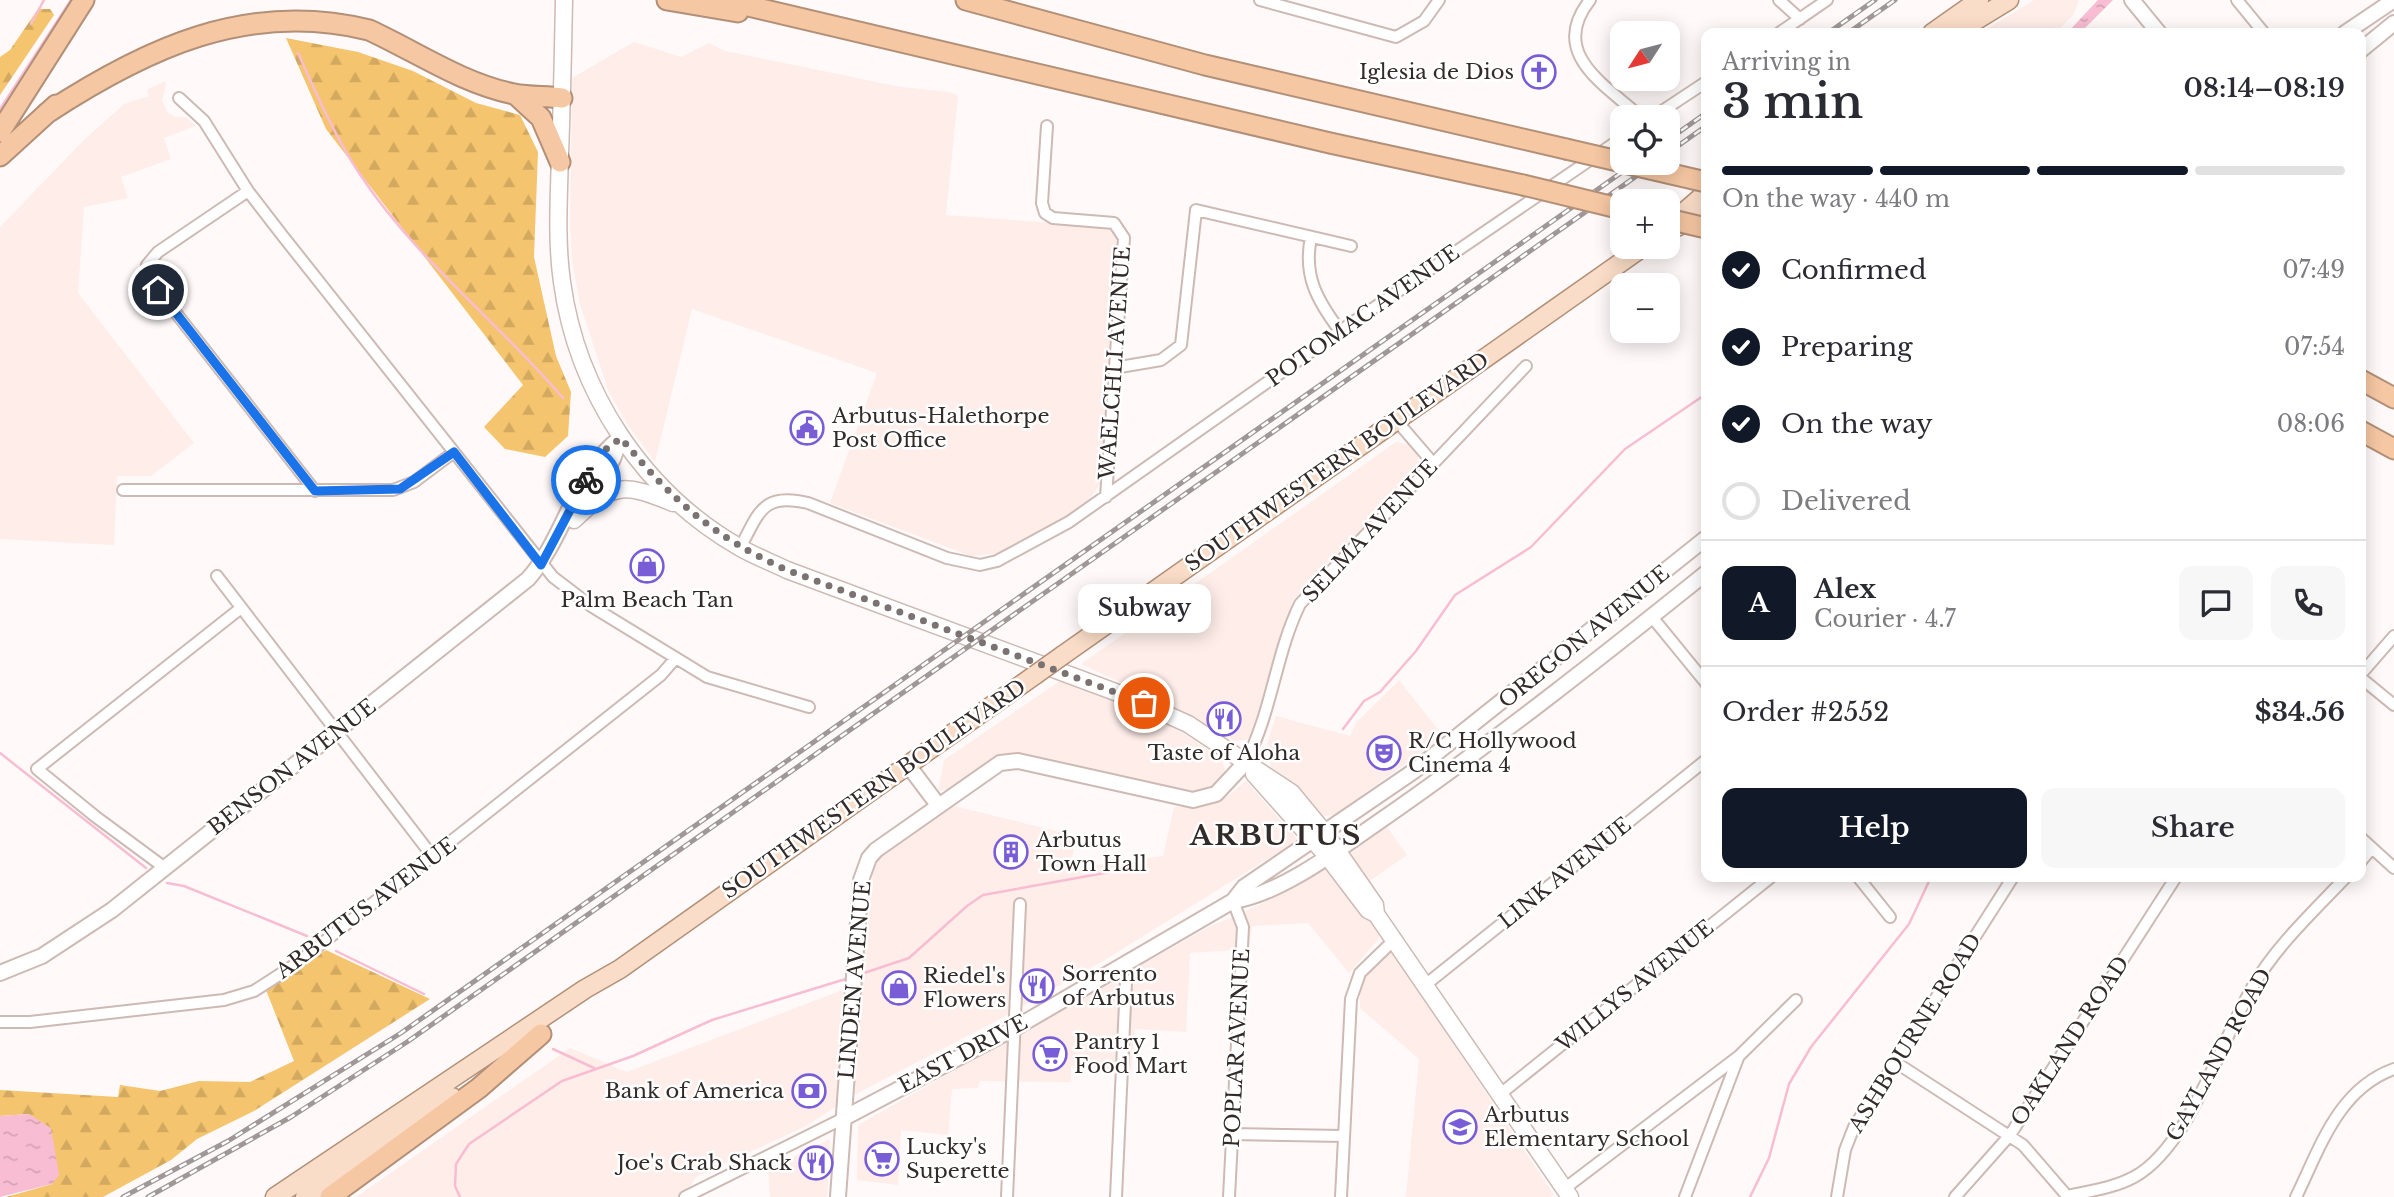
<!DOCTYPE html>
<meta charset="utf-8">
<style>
:root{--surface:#fff;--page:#f7f7f7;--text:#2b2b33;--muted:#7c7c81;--line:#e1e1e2;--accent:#111827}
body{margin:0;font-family:"Libre Baskerville",serif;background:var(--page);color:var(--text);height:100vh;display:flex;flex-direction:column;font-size:26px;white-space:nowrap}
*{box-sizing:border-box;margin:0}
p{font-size:23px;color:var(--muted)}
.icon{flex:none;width:38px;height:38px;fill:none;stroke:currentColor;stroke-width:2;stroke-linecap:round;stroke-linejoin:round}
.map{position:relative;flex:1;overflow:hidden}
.sheet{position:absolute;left:1701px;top:28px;width:665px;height:854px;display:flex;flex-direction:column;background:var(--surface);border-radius:14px;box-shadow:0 4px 18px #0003}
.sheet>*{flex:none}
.needle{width:46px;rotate:234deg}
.buttons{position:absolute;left:1610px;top:21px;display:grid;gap:14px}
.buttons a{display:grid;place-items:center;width:70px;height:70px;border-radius:14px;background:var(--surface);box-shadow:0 4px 18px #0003;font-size:35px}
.pin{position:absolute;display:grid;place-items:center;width:60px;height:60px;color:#fff;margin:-30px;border:4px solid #fff;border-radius:50%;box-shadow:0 2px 7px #0007}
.courier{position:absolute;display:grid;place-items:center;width:70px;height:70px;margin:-35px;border:5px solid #1a73e8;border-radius:50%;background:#fff;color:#222;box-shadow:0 2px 9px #0007}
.bubble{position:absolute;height:49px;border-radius:14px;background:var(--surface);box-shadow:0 4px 18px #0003;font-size:23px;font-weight:600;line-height:49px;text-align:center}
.head em{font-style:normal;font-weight:600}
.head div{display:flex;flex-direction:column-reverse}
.head{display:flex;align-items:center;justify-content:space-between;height:119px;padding:0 21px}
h1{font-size:46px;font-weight:600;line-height:52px}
.bar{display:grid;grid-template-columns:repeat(4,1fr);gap:10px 7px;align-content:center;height:84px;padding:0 21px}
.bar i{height:9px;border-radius:5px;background:var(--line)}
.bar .selected{background:var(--accent)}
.bar p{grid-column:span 4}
.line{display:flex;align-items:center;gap:18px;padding:0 21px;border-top:2px solid var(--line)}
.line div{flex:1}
.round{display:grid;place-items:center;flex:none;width:74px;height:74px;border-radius:14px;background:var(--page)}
ol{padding:0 21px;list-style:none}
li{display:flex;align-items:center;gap:21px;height:77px}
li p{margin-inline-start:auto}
li .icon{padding:7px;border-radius:50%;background:var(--accent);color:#fff;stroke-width:4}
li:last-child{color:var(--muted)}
li i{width:38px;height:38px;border:4px solid var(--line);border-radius:50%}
.action{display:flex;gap:14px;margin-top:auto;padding:14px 21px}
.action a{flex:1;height:80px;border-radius:14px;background:var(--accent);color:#fff;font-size:28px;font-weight:600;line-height:80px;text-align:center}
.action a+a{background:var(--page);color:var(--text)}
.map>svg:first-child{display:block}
</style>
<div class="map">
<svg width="2394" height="1197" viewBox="0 0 2394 1197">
<defs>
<pattern id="forest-firs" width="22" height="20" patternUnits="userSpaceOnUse" patternTransform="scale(1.75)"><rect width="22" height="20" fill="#f4c46e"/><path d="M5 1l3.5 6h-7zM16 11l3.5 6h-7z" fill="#d2a95f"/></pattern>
<pattern id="water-ripples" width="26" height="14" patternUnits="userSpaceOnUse" patternTransform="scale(1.75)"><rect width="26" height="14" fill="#f8bdd3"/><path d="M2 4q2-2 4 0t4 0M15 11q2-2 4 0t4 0" fill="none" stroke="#d5a3b5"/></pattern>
</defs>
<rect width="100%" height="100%" fill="#fffaf9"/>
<path fill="#feede8" d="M2034,0H2079L2073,15L2056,33H1980Z
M634,42L681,57L709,43L725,51L901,87L950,92L958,96L946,215L1108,227L1114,230L1120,242L1104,467L1100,484L1084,507L1009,552L971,556L830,503L877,373L692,309L655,462L627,424L608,390L580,304L572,260L570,223L572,78Z
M165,81L166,86L162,100L168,113L175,117H186L196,126L164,138L171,159L121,177L128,198L84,207L78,293L194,443L151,476H117L114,545L0,539V227L84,140L124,104L149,96L147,90Z
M1396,442L1411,445L1418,456L1417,466L1412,476L1293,600L1275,655L1260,721L1247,740L1234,741L1176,708L1081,664Z
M1399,680L1443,736L1335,815L1322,816L1271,767L1267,744L1276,716L1350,736L1356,723Z
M1060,681L1145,714L1183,733L1222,760L1226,774L1214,789L1192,795L1020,755H1007L996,758L951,789L938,791L944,760Z
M1246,781L1298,840L1103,961L998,1020L854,1095L806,1126L696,1177L683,1197H356L570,1048L627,1072L861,983L873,873L879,857L954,806L1076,836L1070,869L1163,856L1174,807L1208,806L1227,797Z
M1387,827L1407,855L1368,882L1349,855Z
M1326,868L1382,935L1349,973L1308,923L1252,926L1249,949L1190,953L1186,1032L1135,1029L1131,1072L1071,1066V1082L980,1081L978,1088L952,1089L948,1135L901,1130L898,1185L857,1180L858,1125L1207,928L1261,904Z
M1392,951L1554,1195L1551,1197H1406L1419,1059L1360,1008V992L1366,975L1378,959Z
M830,1139L827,1197H770L768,1169Z"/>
<path fill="url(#forest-firs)" d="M38,9H50L54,15L0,95V57L10,50Z
M286,38L358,52L413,71L476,103L520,115L538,152L534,257L556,356L571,392L568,436L545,457L505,449L484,427L523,385L326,129Z
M326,950L430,999L254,1111L197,1139L171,1160L103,1197H6L52,1184L29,1114L0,1116V1090L118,1097L120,1085L160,1091L199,1081L250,1082L294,1061L266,990Z"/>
<path fill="url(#water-ripples)" d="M2098,0H2113L2080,33H2067Z
M29,1114L51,1128L59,1175L52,1184L0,1197V1116Z"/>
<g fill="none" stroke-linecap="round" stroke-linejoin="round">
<path stroke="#f8bdd3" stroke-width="2.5" d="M31,24L44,0
M298,53C317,95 335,137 361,176C417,260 498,322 563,398
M0,109L71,0
M1343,729L1364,701L1380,692L1416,651L1455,595L1531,547L1625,449L1706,394
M0,753L146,868
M167,883L184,886L307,936
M336,951L424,994
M858,975L909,958L967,906L983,895L1143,866
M553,1049L594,1068
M460,1197L455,1186L456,1164L469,1144L562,1081L633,1056L712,1020L849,978
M1750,1197L1769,1158L1789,1084L1811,1047L1909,924L1931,877"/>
<defs>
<path id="minor" d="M1260,0L1396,37L1424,21L1439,0
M1590,0C1548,53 1604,84 1641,117
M1779,0L1800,19
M2237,0L2264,33
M1779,33L1827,0
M179,98L204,121L248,191L282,235L553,577L591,606L707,677L809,707
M1653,117L1706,82
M1047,126L1042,203L1045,213L1053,218L1114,223L1124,238L1106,497
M248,191L158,252L147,265L158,290L315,491
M1311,237C1303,276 1317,300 1340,331
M1114,368L1161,360L1181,345L1196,210L1351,246
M1396,420L1433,463
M123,490H393L414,482L454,452
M740,548C759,513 762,492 808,503L947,558L980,565L997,561L1069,522L1340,331L1622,138
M217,576L433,857
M1652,617L1706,683
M2361,674L2394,636
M2361,678L2394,705
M1245,763C1272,713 1275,655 1300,604L1526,366
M2361,838L2394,868
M2361,861L2372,848
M165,868L96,817L37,769L241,608
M1858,877L1890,917
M1424,986L1706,760
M0,1022H30L224,1000L254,991L296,964L661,675L675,659
M1895,1062L2023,1145L2068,1197
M1499,1095L1771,877
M1232,1134L1344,1136
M1564,1189L1739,1056L1796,1000
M2067,1196C2089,1191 2114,1188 2134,1177C2189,1147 2221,1041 2253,986C2277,945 2314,911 2346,877
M685,1197L844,1118
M1007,1197L1020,904
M1116,1197L1126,982L1119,967
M1229,1197L1243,927L1233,901
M1341,1197L1351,999L1360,973L1394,940
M1685,1197L1738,1058
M1837,1197L1845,1150L1854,1127L2013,877
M1955,1197L2010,1135L2176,877
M2296,1197C2320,1148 2338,1089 2394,1069"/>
<path id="tertiary" d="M2132,0L2159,33
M2345,33L2394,0
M2361,50L2394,23
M580,510L613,459L620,440
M908,765L938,805
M1233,901C1280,894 1338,850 1377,823C1490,745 1599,659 1706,573
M0,973L42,956L112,910L528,579C566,536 574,473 620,438
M844,1118L1015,1028L1233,901L1244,887L1414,771L1706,538
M838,1197L861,880L869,858L876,850L1000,763L1018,761L1193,800L1216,794L1245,763"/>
<path id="secondary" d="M564,0C563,51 562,103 560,154C559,197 556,240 562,282C577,392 643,492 739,547C754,556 771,562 787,570L1126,696L1188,724L1292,793L1325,833L1375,905L1376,914
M574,520C613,482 624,483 673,503
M1254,774L1327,856L1368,910L1376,914L1570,1197"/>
<path id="primary" d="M1932,33L1979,0
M1955,33L2009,0
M1668,226L1706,193
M1677,227L1706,210
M1063,655L1643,247
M275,1197L585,989L620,969L1035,675
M305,1197L452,1097"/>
<path id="motorway" d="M667,0L738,12
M723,0L1330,143L1523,185
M966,0L1205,65L1566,149
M515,94L541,118L560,162
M47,113C145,49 247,0 369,30C417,52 461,83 514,94C529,97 546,96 562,98
M0,132L84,0
M0,156L56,105
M2361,380L2394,398
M2361,431L2394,449
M330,1197L479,1088L541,1034"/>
</defs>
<use href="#minor" stroke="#cdbab4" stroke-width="14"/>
<use href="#tertiary" stroke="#cdbab4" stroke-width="18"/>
<use href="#secondary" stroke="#cdbab4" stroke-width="19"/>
<use href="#primary" stroke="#b29078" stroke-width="21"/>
<use href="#motorway" stroke="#b29078" stroke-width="23"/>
<use href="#minor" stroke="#fff" stroke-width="10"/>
<use href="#tertiary" stroke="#fff" stroke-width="14"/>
<use href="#secondary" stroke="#fff" stroke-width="16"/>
<use href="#primary" stroke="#faddc8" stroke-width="18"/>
<use href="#motorway" stroke="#f6c7a3" stroke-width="19"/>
<defs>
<path id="rail" d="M1828,33L1875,0
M1848,33L1895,0
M1668,140L1706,113
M1668,153L1706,126
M123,1197L228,1141L401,1033L1635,163
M148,1197L291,1117L407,1042L1655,163"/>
</defs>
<use href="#rail" stroke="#9f9897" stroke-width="5"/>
<use href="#rail" stroke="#fff" stroke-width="2.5" stroke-dasharray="8" stroke-linecap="butt"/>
<defs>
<path id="primary-bridge" d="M1035,675L1063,655"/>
<path id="motorway-bridge" d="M1566,149L1622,162
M1624,163L1706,182
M1523,185L1622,209
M1668,219L1706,228"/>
</defs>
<use href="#primary-bridge" stroke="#b29078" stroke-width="21" stroke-linecap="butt"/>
<use href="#motorway-bridge" stroke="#b29078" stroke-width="23" stroke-linecap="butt"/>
<use href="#primary-bridge" stroke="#faddc8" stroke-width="18"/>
<use href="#motorway-bridge" stroke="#f6c7a3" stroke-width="19"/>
</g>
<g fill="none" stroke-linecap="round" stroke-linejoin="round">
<path stroke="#7a7372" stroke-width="7" stroke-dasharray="0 12.6" d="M586,480L602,452L621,438C673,501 712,536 787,570L1144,703"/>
<path stroke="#1a73e8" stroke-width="9" d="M158,290L315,491L400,489L454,452L541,565L586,480"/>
</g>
<defs>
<symbol id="church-ring" viewBox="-11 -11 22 22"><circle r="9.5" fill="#fff" stroke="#795dd7" stroke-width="1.5"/><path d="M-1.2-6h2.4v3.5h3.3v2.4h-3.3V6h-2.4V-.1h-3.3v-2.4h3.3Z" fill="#795dd7"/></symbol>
<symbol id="civic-ring" viewBox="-11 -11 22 22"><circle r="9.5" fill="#fff" stroke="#795dd7" stroke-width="1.5"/><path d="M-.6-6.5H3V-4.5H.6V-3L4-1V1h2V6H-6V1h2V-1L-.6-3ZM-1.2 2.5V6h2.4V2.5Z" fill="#795dd7"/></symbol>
<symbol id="shop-ring" viewBox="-11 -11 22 22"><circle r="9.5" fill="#fff" stroke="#795dd7" stroke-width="1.5"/><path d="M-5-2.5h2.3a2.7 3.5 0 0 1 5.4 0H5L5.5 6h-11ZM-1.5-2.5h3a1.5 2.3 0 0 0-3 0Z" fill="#795dd7"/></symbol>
<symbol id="restaurant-ring" viewBox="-11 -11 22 22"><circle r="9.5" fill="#fff" stroke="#795dd7" stroke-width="1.5"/><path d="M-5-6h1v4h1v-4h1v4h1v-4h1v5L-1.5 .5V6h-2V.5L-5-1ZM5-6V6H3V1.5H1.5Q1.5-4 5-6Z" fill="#795dd7"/></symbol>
<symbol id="theatre-ring" viewBox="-11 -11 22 22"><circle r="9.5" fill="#fff" stroke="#795dd7" stroke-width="1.5"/><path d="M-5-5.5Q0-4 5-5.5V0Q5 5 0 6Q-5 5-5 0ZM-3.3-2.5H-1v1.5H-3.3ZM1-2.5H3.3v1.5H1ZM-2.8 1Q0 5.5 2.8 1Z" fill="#795dd7"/></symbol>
<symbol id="building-ring" viewBox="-11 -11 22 22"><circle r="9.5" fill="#fff" stroke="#795dd7" stroke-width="1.5"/><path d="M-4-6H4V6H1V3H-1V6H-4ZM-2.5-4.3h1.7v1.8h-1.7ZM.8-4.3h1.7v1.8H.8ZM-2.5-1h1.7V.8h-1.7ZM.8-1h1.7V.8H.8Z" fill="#795dd7"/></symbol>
<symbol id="supermarket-ring" viewBox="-11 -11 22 22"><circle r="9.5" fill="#fff" stroke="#795dd7" stroke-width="1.5"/><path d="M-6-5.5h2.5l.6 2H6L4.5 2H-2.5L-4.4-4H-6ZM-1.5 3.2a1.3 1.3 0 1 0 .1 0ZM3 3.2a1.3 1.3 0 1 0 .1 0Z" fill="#795dd7"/></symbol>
<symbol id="bank-ring" viewBox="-11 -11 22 22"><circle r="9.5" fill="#fff" stroke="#795dd7" stroke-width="1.5"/><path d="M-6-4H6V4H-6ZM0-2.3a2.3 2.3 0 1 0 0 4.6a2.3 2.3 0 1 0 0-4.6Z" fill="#795dd7"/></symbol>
<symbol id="school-ring" viewBox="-11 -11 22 22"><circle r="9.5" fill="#fff" stroke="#795dd7" stroke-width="1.5"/><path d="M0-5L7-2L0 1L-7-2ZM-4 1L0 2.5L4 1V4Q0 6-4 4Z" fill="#795dd7"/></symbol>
</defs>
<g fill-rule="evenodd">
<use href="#church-ring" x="1520" y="53" width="38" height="38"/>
<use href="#civic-ring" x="788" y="409" width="38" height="38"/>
<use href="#shop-ring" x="628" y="547" width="38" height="38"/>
<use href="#restaurant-ring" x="1205" y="700" width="38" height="38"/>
<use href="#theatre-ring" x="1365" y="734" width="38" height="38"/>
<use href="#building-ring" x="992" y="833" width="38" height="38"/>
<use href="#restaurant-ring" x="1018" y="967" width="38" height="38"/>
<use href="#shop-ring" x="880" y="969" width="38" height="38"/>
<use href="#supermarket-ring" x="1031" y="1035" width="38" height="38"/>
<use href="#bank-ring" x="790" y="1072" width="38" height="38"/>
<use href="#school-ring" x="1441" y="1108" width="38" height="38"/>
<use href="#supermarket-ring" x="863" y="1140" width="38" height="38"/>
<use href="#restaurant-ring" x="797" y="1144" width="38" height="38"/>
</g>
<g text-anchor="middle" stroke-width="5" stroke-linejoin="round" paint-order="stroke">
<g font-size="21" fill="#332b29" stroke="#fff" text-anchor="start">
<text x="1514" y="79" text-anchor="end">Iglesia de Dios</text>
<text x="832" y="423">Arbutus-Halethorpe<tspan x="832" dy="24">Post Office</tspan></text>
<text x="647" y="607" text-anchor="middle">Palm Beach Tan</text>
<text x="1408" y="748">R/C Hollywood<tspan x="1408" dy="24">Cinema 4</tspan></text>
<text x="1224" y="760" text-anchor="middle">Taste of Aloha</text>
<text x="1036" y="847">Arbutus<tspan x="1036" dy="24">Town Hall</tspan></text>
<text x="1062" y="981">Sorrento<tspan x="1062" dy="24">of Arbutus</tspan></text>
<text x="923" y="983">Riedel's<tspan x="923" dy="24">Flowers</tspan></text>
<text x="1074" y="1049">Pantry 1<tspan x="1074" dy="24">Food Mart</tspan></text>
<text x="784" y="1098" text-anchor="end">Bank of America</text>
<text x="1484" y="1122">Arbutus<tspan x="1484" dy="24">Elementary School</tspan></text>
<text x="906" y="1154">Lucky's<tspan x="906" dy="24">Superette</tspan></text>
<text x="792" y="1170" text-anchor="end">Joe's Crab Shack</text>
</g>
<g font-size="21" fill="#332b29" stroke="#fff">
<text transform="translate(1363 316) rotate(-35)" y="7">POTOMAC AVENUE</text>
<text transform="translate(1115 363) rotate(-86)" y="7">WAELCHLI AVENUE</text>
<text transform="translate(1337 462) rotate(-35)" y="7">SOUTHWESTERN BOULEVARD</text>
<text transform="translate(1370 531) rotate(-47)" y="7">SELMA AVENUE</text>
<text transform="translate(1584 637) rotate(-39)" y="7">OREGON AVENUE</text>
<text transform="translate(292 767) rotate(-38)" y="7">BENSON AVENUE</text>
<text transform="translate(874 789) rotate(-35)" y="7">SOUTHWESTERN BOULEVARD</text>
<text transform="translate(1565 873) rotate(-39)" y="7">LINK AVENUE</text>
<text transform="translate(366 908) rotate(-37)" y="7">ARBUTUS AVENUE</text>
<text transform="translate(855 980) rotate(-85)" y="7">LINDEN AVENUE</text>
<text transform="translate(1635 986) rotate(-39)" y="7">WILLYS AVENUE</text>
<text transform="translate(1915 1033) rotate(-58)" y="7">ASHBOURNE ROAD</text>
<text transform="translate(2070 1041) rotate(-57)" y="7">OAKLAND ROAD</text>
<text transform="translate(1237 1048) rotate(-87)" y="7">POPLAR AVENUE</text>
<text transform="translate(963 1054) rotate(-28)" y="7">EAST DRIVE</text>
<text transform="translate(2219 1055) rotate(-61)" y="7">GAYLAND ROAD</text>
</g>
<g font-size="28" font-weight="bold" letter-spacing="2" fill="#332b29" stroke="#fff">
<text x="1276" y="845">ARBUTUS</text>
</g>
</g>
</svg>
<div class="buttons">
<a><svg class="needle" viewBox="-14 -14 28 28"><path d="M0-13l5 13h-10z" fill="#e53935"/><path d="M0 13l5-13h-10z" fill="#7c7c81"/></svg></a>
<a><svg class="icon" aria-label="locate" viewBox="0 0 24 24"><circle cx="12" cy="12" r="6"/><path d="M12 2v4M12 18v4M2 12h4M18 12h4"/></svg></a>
<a>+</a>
<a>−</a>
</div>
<div class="pin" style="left:1144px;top:703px;background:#ea580c"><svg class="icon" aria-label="bag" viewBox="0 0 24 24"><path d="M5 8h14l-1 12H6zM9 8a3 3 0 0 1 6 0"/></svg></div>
<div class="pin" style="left:158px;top:290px;background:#1f2937"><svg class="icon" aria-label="home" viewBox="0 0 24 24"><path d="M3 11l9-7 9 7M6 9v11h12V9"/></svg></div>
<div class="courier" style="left:586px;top:480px"><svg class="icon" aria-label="bike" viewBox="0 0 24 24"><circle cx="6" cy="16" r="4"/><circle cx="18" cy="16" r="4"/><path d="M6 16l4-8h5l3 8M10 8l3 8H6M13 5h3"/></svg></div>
<div class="bubble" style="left:1078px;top:584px;width:133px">Subway</div>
<section class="sheet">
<div class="head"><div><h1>3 min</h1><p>Arriving in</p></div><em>08:14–08:19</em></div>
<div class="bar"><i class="selected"></i><i class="selected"></i><i class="selected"></i><i></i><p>On the way · 440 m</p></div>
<ol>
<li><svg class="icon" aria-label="check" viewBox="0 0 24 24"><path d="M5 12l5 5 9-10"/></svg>Confirmed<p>07:49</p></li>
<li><svg class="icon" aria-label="check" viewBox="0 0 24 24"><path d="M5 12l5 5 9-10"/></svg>Preparing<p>07:54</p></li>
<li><svg class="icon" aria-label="check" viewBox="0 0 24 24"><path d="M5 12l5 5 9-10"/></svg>On the way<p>08:06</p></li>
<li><i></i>Delivered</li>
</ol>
<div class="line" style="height:126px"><b class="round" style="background:var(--accent);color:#fff">A</b><div><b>Alex</b><p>Courier · 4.7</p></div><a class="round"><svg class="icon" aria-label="chat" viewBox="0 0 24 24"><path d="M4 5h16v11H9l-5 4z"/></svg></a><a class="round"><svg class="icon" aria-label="phone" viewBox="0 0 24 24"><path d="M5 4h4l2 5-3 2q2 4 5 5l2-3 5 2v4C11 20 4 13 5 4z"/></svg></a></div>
<div class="line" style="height:91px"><div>Order #2552</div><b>$34.56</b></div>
<div class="action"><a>Help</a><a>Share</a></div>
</section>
</div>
